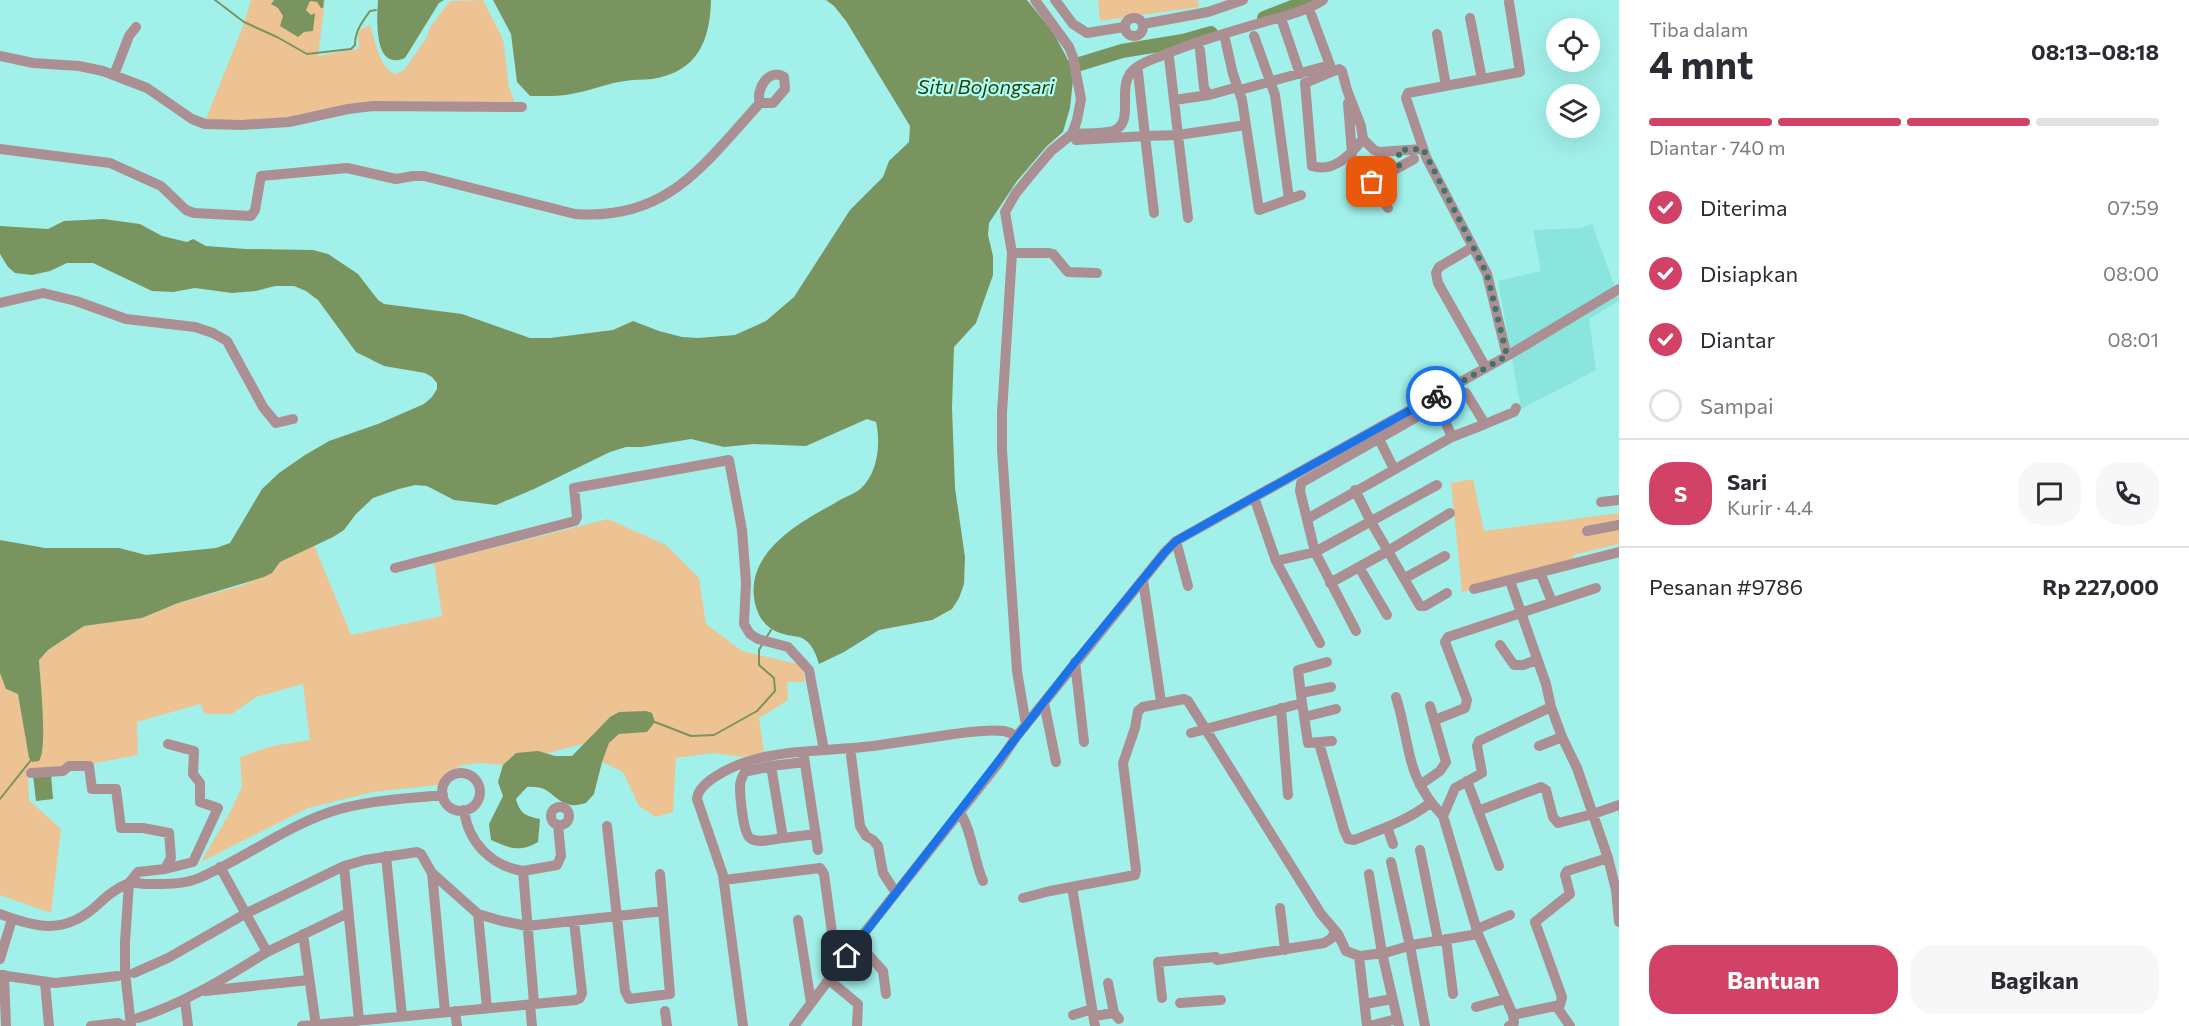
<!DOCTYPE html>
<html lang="id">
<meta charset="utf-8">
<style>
:root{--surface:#fff;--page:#f7f7f7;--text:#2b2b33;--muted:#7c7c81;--line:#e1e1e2;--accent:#d14266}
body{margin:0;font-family:Commissioner,sans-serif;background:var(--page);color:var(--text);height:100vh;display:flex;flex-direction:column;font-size:22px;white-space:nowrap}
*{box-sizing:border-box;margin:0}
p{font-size:20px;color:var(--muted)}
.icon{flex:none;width:33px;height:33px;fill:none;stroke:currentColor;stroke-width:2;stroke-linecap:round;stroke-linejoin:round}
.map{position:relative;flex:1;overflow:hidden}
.drawer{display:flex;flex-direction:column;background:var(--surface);width:570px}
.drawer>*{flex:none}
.controls{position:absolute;left:1546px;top:18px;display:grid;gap:12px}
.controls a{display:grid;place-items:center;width:54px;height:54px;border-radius:50%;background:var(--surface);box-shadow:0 6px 24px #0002;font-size:30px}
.pin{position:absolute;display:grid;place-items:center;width:51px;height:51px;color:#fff;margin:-26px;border-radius:12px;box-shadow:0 3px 9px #0006}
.courier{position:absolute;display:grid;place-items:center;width:60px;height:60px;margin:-30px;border:4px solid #1a73e8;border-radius:50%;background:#fff;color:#222;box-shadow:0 2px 8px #0007}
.head em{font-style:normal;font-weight:700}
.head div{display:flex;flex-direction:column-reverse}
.head{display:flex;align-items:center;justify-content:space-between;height:102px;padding:0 30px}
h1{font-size:39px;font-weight:700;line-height:45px}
.bar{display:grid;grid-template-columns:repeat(4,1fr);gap:9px 6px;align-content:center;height:72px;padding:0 30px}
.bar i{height:8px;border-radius:4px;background:var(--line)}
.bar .current{background:var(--accent)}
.bar p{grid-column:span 4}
.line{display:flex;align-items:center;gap:15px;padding:0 30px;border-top:2px solid var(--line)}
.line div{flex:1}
.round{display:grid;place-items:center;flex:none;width:63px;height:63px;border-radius:24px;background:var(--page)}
ol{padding:0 30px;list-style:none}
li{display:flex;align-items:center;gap:18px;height:66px}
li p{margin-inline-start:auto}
li .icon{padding:6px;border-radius:50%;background:var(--accent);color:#fff;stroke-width:4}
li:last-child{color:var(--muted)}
li i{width:33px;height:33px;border:3px solid var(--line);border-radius:50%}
.cta{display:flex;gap:12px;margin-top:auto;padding:12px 30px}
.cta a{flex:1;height:69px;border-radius:24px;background:var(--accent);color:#fff;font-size:24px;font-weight:700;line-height:69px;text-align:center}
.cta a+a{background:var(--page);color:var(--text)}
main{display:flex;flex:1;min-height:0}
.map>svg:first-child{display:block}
</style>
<main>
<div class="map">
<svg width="1619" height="1026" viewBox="0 0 1619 1026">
<rect width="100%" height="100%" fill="#a1f1ea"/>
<path fill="#8ae5de" d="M1592,224L1619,298V301L1589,319L1596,370L1521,409L1498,281L1541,271L1533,230L1581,228Z"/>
<path fill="#edc394" d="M251,0H325L318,56L357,49L359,46L358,33L361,29L370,25C375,40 379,67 395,74L404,70L427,37L430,27L450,1L483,0L503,39L509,87L515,103L408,101L288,119L205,121L243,26Z
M1098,0H1198L1199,7L1100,21Z
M1473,479L1484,531L1619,513V544L1573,555L1575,565L1462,592L1451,483Z
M608,519L666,545L699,578L706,624L742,651L802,665L805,682H787L788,700L759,718L764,753L742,757L713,753L676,758L673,812L656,817L639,806L623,772L602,762L586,743L503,765L481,763L463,765L447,772L438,785L373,792L308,808L201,862L230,812L242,787L240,757L272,746L310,740L303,684L256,697L232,714H205L200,704L137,722L138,755L28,776L29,800L61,829L51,913L0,895V673L6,689L18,693L29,758L43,738L39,660L48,650L84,626L142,618L178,603L240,586L271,573L280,562L314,545L351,635L442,616L434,563Z"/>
<path fill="#7a945f" d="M274,0H324L323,8H321L317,2L310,1L306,10L311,15L315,13L313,31L304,32L298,37L280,26L283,16L278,8L271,4Z
M378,0H444L439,3L405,58C373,72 377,18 378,0Z
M493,0H711C710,42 697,72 652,79C643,80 634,79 625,81C608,83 592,90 576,93C561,97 545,96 530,96L517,82L511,34Z
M826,0H1027L1053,32L1067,58L1073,80L1070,108L1063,132L1047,146L1017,181L989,223L988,235L993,256V275L976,323L954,347L952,408L955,488L965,557L964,584L959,598L952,609L932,620L879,630L844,652L819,664C816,654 812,643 802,638C797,636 789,636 784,634C770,631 760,621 756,607C741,555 798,523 835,503C842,498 852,495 859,490C878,475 881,443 876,422L867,419L806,446L754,444L724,447L691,439L642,447H626L610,452L534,489L496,505L454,500L427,486L415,485L399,489L373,498L356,514L344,530L333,537L280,562L272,573L264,577L178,603L142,618L84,626L48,650L39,660C40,679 48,748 39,761L32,762L29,758L18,694L6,689L0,673V540L45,548H119L146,555L216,548L230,543L262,489L279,473L305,455L329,441L378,424L424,404L432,397L437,389V383L432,377L425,373L384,366L356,352L318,300L306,291L294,286H275L256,291L232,293L195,288L173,292L152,291L93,263H67L50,271L32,275L15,273L8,267L0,254V226L48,229L64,221L103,219L140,224L162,236L187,242L193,239L206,246L246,249L313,250L328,254L358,274L378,300L384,304L462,314L530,338H550L613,330L633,321L659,331L682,337L698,338L735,335L766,321L794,297L850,210L883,177L889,161L909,142L910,126L846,21L834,6Z
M646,711L652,713L655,722L647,732L619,734L609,743L602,762L594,794L586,803C581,804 575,806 571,805C551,801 553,785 527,787L516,799C520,814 526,816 540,819L538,842C519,853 510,848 491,840L489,824L503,796L498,782L503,765L516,753L538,751L555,756H572L610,717L619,712Z
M51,774L53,799L36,801L33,775Z"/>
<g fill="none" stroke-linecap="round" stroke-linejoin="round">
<path stroke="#7a945f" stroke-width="2" d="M215,0L244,22L277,37L307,54L351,49L355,45C355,31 362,22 370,11L376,10
M766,638L771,630
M655,722L691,736L714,735L757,711L775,691L774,678L759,665V650L763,643
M0,799L31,760"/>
<path stroke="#7a945f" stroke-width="14" d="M1264,18L1310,0
M1070,67L1122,51L1183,41L1211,33"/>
<path stroke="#ac8f92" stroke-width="10" d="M1055,0L1073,24L1087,33L1124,27
M1125 27a9 9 0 1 1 18 0a9 9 0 1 1-18 0Z
M1470,18L1482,79
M1143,24L1208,12L1243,0
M1283,24L1300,74
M1437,34L1446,86
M1254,36L1275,95L1289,199
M1225,39L1233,74L1242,100L1259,210L1301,195
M1200,50L1204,88L1209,95L1238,87
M0,56L33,63L79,66L103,71L147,88L192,119L205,124L241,125L289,122L348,109L373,106L522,107
M1169,57L1178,135L1246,125
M1138,72L1145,136L1178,135L1188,218
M114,75L129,36L136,27
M1240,90L1330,65L1311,14
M1174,100L1209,95
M1348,103L1352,153
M1072,134C1084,133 1101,134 1113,131C1138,122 1112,83 1137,67C1145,61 1157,58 1166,54C1199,40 1233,31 1267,21C1286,16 1306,11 1323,0
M1363,139C1350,155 1334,173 1312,166L1305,83L1339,69L1342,71L1347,90L1361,126L1363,139L1374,150L1379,152L1423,149
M1076,140L1145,136L1154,213
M0,149L110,163L161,186L186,210L194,213L251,216L255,210L261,176L347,168L396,179L413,176H424L575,214C668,221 704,164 760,103H773L785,89L784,77C769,67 755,90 760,103
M1365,166L1372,182L1388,208
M1372,182L1414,159
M1473,247L1439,267L1436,273L1438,283L1486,368
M1012,253H1049L1053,254L1068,272L1097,273
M0,303L43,293L76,301L126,319L195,327L213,333L227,341L263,407L276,423L293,419
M1507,356L1487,274L1426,157L1406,98L1408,93L1520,72L1509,2
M1485,424L1514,412L1516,408
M1379,439L1394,469
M1355,490L1371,522L1420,606H1425L1447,593
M1254,497L1276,561L1320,643
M1601,502L1619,500
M1307,519L1452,437L1438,405
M1587,531L1619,525
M1176,541L1188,586
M1276,561L1315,552L1437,485
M1359,567L1387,615
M395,568L575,521L577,517L574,488L729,460L742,530L746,582L744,624L750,634L758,639L788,647L809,670L824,750
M1540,572L1552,602
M1405,578L1445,556
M1143,580L1161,702
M1510,581L1546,684L1551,707L1562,737L1577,768L1608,858L1616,890L1619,922
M1330,583L1388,551L1450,513
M1474,589L1619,552
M1356,631L1315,552L1300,491L1301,483L1438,405L1461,393H1466L1485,424L1452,437
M1500,645L1514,665H1523L1536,660
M1075,662L1084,742
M1301,693L1331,687
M1396,697C1411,744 1404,776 1443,816L1478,934L1513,1015L1514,1023L1509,1026
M1044,703L1056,762
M1302,703L1298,670L1327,662
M1281,708L1288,795
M1304,717L1336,709
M1435,720L1465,708L1467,700L1445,642L1448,637L1596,588
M1026,725L1017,671L1002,450V413L1012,253L1005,212L1016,193L1034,171L1051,151L1072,134L1077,120L1081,99L1073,57L1069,47L1035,0
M1191,733L1302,703L1308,743L1332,741
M1319,743L1344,830L1348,839L1354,840C1382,829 1407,821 1430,803
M1539,746L1562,737
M851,755L860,826L866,836L873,840L878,846L883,873L896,893
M804,757L818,850
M805,762L771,766L783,838L816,834
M771,766L745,772C742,777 740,781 740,786C740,795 743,834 750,838C758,844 774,839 783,838
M31,773L63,771L69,766H89L92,789H116L121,828H143L169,833L171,858L165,869L138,872L129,883L125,942V972L131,1026
M442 792a19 19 0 1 1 38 0a19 19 0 1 1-38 0Z
M1467,781L1499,866
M1420,785L1440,771L1446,762L1430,706
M551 816a9 9 0 1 1 18 0a9 9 0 1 1-18 0Z
M464,810C468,842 491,866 523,871L534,1003
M1478,811L1541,787L1546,790L1553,817L1558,823L1593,814L1619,805
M960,812C973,834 973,858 983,881
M1443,816L1455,788L1482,773L1477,746L1479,741L1551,707
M607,826L625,991L629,999L670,994L660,874
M1387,827L1393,844
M1420,850L1438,940
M386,856L402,1016
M1391,862L1410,946L1425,1026
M344,866L365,860L417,852L421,854L432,873L478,914L502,921L527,926L663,911
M165,869L193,862L218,808L200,802V783L193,774L194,751L168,744
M523,871L557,865L561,856L558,825
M432,873L445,1012
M1369,874L1382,953L1399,1026
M724,880L820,868L824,874L837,969
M1072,887L1095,1026
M1023,898L1050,891L1135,875L1136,870L1123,763L1135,728L1138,711L1143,707L1184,699L1188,701L1321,914L1338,934L1346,951L1359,956L1385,953L1412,945L1478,934
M1280,908L1285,950
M0,914C36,928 63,934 94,908C104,899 114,889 127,884C132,882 139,883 145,884C163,884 182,885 199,878C244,859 283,828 330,812C366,800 405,799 443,795
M478,914L487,1008
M798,920L811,1003
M1477,929L1510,915
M303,934L316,1026
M1446,939L1453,994
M857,942L883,971L886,994
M267,952L348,913
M1359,956L1367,1026
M0,959L12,919
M1217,960L1324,943L1332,938L1335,931
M134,973L168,958L245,914L344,866L359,1020
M0,975L55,983L118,976
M4,975L6,1026
M829,980L858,1004L857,1026
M45,983L49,1026
M1108,983L1114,1013
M205,991L309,980
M1162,998L1158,962L1216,957
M185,1000L188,1026
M1180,1003L1221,1000
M530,1004L532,1026
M1365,1004L1392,999
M1476,1007L1505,999
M1557,1007L1570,1026
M455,1011L457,1026
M665,1011L667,1026
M1073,1015L1092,1009
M1513,1015L1560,1005L1562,997L1535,922L1570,894L1565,875L1567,871L1608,858
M1094,1016L1114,1013L1119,1019
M138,1018C185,1003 225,978 267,952L220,867
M91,1026L118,1023L124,1026
M302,1026L576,1000L580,998L582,993L574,921
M743,1026L723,875L697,799C698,782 731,767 746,762C784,749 832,751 873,746C900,742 927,738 954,734C970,732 988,729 1004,731C1009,732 1013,734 1016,737
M794,1026L857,942L998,764L1016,737L1165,552L1176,541L1507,356L1619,289
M1370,1026L1396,1019"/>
</g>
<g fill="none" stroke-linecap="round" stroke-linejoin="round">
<path stroke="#40726e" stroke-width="6" stroke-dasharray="0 10.8" d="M1372,182L1399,167V150L1423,149L1487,274L1507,356L1436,396"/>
<path stroke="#1a73e8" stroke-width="8" d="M847,956L1075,662L1165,552L1176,541L1220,516L1436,396"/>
</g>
<g text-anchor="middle" stroke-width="4.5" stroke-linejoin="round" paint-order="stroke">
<g font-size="20" font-style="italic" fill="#2b4205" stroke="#aefef8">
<text x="986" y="94">Situ Bojongsari</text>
</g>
</g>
</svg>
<div class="controls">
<a><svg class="icon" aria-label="locate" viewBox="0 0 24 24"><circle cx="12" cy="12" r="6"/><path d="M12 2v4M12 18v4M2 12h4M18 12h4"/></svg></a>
<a><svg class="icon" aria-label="layers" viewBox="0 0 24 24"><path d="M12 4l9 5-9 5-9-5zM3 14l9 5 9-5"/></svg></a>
</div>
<div class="pin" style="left:1372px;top:182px;background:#ea580c"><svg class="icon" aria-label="bag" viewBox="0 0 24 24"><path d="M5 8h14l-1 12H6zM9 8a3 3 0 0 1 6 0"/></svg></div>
<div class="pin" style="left:847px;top:956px;background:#1f2937"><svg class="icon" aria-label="home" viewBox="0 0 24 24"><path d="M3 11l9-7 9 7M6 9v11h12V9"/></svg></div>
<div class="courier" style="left:1436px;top:396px"><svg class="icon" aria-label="bike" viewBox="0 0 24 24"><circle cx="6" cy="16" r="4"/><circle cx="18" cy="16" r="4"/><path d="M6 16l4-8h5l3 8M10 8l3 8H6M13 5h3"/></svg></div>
</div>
<section class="drawer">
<div class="head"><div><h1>4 mnt</h1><p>Tiba dalam</p></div><em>08:13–08:18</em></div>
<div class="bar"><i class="current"></i><i class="current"></i><i class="current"></i><i></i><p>Diantar · 740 m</p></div>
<ol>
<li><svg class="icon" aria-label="check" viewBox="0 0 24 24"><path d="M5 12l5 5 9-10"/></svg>Diterima<p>07:59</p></li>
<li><svg class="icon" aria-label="check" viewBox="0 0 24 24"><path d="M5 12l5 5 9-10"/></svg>Disiapkan<p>08:00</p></li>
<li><svg class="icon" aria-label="check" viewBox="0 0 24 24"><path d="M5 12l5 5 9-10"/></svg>Diantar<p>08:01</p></li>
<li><i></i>Sampai</li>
</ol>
<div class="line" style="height:108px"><b class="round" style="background:var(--accent);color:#fff">S</b><div><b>Sari</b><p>Kurir · 4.4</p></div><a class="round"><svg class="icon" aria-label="chat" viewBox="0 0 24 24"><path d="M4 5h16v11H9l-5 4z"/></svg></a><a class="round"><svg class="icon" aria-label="phone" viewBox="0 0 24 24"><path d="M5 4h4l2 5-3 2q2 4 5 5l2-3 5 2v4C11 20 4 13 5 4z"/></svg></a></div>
<div class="line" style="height:78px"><div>Pesanan #9786</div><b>Rp 227,000</b></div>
<div class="cta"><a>Bantuan</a><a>Bagikan</a></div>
</section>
</main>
